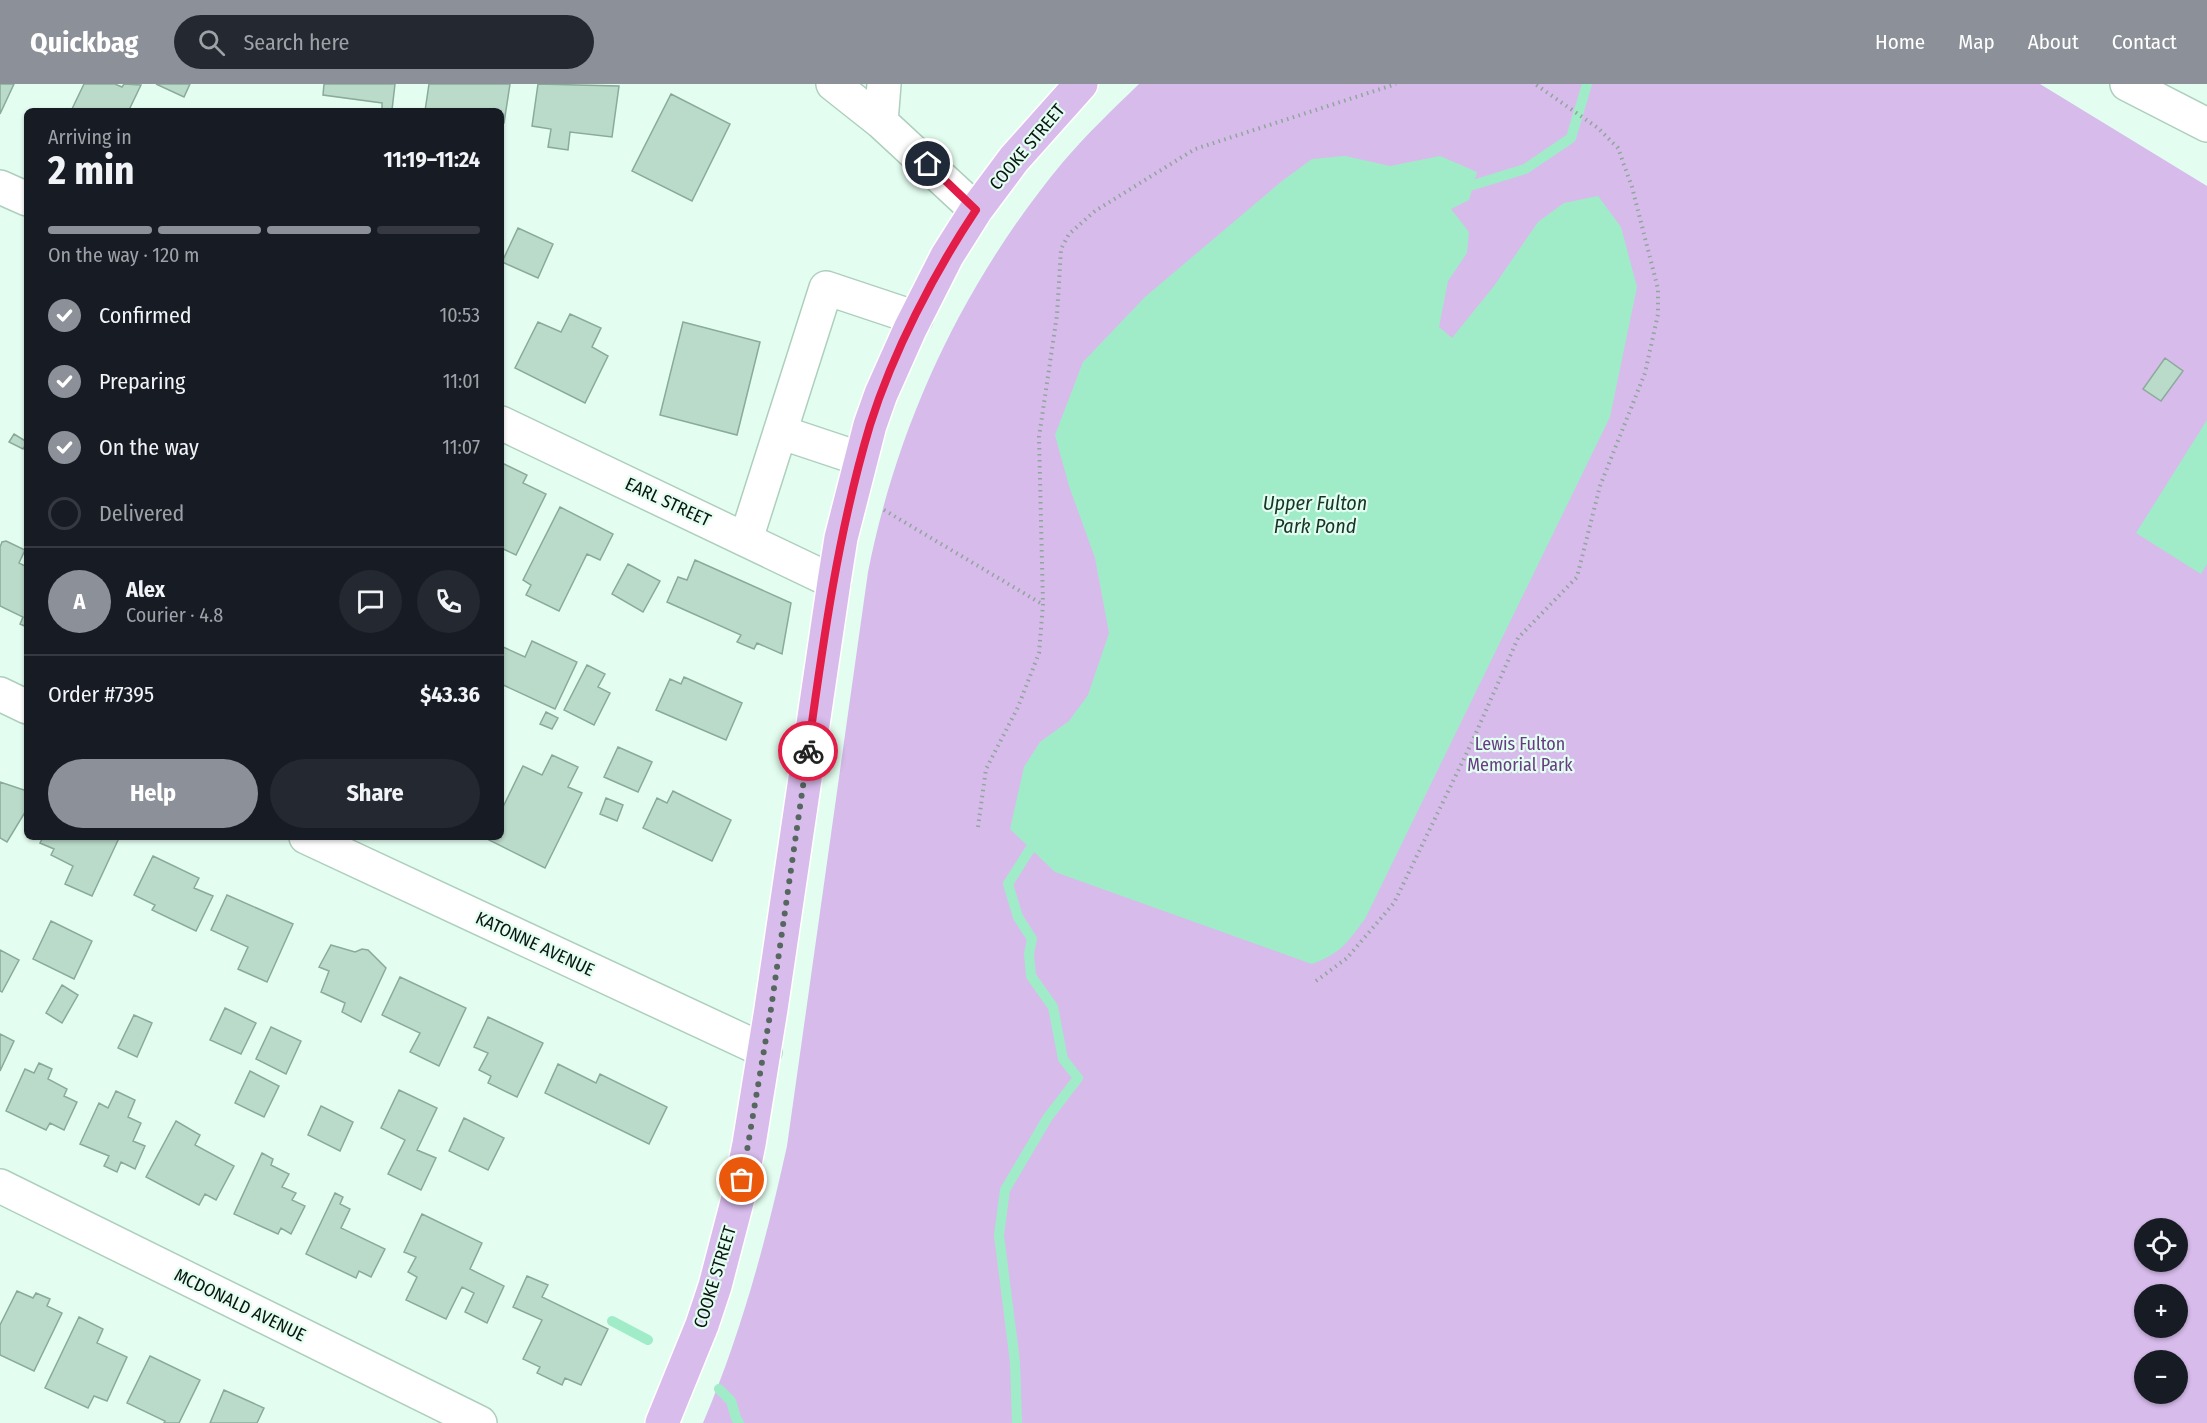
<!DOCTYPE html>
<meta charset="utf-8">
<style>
:root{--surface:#171b24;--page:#242831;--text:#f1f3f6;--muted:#9ea1a6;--line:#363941;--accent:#8c9099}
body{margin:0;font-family:"Fira Sans Condensed",sans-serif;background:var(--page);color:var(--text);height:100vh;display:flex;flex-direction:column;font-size:22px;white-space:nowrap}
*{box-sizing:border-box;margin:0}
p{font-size:20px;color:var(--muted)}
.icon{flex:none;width:33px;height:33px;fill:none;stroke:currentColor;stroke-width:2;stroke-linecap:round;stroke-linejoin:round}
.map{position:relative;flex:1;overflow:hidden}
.sheet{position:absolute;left:24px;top:24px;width:480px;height:732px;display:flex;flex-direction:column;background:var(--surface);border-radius:9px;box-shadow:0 2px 4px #0004}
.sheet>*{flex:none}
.tools{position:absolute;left:2134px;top:1134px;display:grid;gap:12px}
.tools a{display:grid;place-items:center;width:54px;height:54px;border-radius:50%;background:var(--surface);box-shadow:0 2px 4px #0004;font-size:30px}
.pin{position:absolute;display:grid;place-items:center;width:51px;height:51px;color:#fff;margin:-26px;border:3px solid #fff;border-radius:50%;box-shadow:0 2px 6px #0007}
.courier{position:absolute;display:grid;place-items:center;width:60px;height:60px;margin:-30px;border:4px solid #e11d48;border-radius:50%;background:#fff;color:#222;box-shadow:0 2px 8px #0007}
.summary em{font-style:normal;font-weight:700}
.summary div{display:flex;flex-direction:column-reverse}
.summary{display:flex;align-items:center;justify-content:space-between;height:102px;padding:0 24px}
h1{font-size:39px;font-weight:700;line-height:45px}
.bar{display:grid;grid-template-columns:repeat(4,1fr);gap:9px 6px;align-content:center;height:72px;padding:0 24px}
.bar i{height:8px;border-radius:4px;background:var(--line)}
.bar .active{background:var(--accent)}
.bar p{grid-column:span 4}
.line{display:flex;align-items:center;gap:15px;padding:0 24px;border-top:2px solid var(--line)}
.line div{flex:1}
.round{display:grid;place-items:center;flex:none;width:63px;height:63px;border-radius:32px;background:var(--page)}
ol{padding:0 24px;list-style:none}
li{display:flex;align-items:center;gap:18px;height:66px}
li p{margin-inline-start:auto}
li .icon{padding:6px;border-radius:50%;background:var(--accent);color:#fff;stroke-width:4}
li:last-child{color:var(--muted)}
li i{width:33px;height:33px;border:3px solid var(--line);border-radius:50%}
.action{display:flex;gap:12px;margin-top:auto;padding:12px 24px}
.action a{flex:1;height:69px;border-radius:36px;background:var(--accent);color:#fff;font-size:24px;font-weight:700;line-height:69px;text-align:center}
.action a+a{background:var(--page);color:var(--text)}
header{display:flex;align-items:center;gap:36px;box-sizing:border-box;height:84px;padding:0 30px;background:var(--accent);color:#fff}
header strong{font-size:28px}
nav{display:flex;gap:33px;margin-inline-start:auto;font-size:21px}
.search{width:420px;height:54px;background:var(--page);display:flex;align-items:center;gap:15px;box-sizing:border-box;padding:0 21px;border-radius:33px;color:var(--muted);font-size:22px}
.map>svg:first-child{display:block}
</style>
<header>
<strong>Quickbag</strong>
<div class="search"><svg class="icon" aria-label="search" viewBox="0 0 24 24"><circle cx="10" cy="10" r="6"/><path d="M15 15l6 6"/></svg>Search here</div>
<nav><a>Home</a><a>Map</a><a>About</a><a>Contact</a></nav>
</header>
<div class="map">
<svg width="2207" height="1339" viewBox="0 0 2207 1339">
<rect width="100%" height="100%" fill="#e3fef0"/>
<path fill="#d7bbeb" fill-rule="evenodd" d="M1139,0H2040L2207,102V1339H703C741,1250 766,1157 787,1062L868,488C898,337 965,196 1063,78C1087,50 1113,25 1139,0ZM2145,1144H2178V1178H2145ZM2145,1210H2178V1244H2145ZM2145,1276H2178V1310H2145Z"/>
<path fill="#a1ecc8" d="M1345,72L1390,82L1440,72L1477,88L1469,116L1451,125L1469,148L1467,169L1448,197L1439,243L1452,254L1494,202L1538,138L1564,119L1598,112L1621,143L1637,203L1610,333L1365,835C1347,859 1341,869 1312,880L1055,788L1010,745L1024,683L1040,658L1069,637L1088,611L1109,549L1095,474L1069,402L1055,351L1083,278L1145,213L1282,97L1312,75Z
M2207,336V480L2201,490L2136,449Z"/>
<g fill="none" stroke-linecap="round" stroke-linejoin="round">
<path stroke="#a1ecc8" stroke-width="10" d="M1473,101L1525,85L1571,54L1587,0
M612,1237L648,1256
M719,1305L731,1317L736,1334L739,1339
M1017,1339L1015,1278L999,1151L1005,1106L1048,1033L1078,994L1063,975L1053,923L1031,892L1029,870L1032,855L1018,833L1008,800L1030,765"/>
</g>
<path fill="#badbca" stroke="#8aaa9a" stroke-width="1.5" d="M0,0H14L0,30Z
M84,0H115L122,3L124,0L141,1L129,26L131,27H71Z
M156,0H190L184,13Z
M324,0H395L392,26L382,25V19L323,11Z
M429,0H510L504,39H501V27H425Z
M538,0L619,2L612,53L570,48L568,66L548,63L551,45L532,42Z
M671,10L730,40L692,117L632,87Z
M518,144L553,160L538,194L502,178Z
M570,230L601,244L592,263L608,272L585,319L515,284L538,238L561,248Z
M683,238L760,258L737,351L660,331Z
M2165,274L2183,287L2161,317L2143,305Z
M14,350L27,358L23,365L9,358Z
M502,379L527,391L523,399L546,410L516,471L501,464Z
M560,423L613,450L600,476L587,470L559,527L526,511L531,501L523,496Z
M6,457L25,466L19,479L27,483V543L20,540L23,533L0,522V463L2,458Z
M695,476L791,519L782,570L757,559L754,565L737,558L741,551L667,518L678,493L687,496Z
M628,480L660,497L643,528L612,510Z
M532,557L577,578L555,625L501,600V562L525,573Z
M587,581L605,590L598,603L610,609L594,641L564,626Z
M684,593L742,619L726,656L656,626L670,595L681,600Z
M546,628L558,634L552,645L540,640Z
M618,663L652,678L638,708L604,693Z
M552,671L578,683L568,703L582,709L545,784L487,755L488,753H501V727L523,682L542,691Z
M0,698L27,707V725L7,758L0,754Z
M673,707L731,736L712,777L643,744L657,714L667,719Z
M606,714L623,721L617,737L600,730Z
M43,753L119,754L92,812L65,800L73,782L51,771L54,765L40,759Z
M153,772L199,794L194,804L213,812L196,847L152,826L155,821L134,811Z
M227,811L293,840L267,898L238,885L248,863L211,846Z
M51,837L92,857L74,895L33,875Z
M331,861L355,868L362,865L368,866L386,884L361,938L342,928L345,919L321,908L329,887L319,883Z
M0,866L19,876L2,908L0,907Z
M400,893L466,924L439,982L410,968L420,949L382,931Z
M62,901L78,911L62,939L46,929Z
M225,924L256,939L241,970L210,956Z
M134,931L152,939L137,973L118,964Z
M488,933L543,959L517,1013L488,999L491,992L479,986L488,969L474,963Z
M271,943L301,957L286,990L256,975Z
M0,950L14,957L0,987Z
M39,979L52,985L48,995L67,1005L64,1012L77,1018L64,1046L50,1039L46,1046L6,1027L25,985L34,989Z
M558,980L596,999L600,990L667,1023L649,1060L545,1009Z
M250,987L279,1002L264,1033L235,1019Z
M399,1006L437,1024L417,1066L436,1074L421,1106L388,1090L405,1056L381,1044Z
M116,1007L135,1016L128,1033L141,1039L133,1057L145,1062L135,1085L121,1078L117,1088L104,1082L109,1072L80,1060L99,1019L108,1024Z
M321,1022L353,1038L340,1067L308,1051Z
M464,1034L504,1054L488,1086L449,1067Z
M176,1037L200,1051L195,1061L234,1082L216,1116L205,1110L199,1121L146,1093Z
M262,1069L273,1075L271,1081L289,1090L282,1103L296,1109L292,1116L305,1122L291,1150L281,1144L278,1150L234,1130Z
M335,1109L343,1113L340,1120L350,1125L341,1144L385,1165L371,1193L359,1187L356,1194L306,1170Z
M422,1130L482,1159L470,1185L504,1202L487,1239L465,1228L474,1209L462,1203L446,1235L406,1216L417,1193L408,1188L416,1173L404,1168Z
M527,1192L548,1201L542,1213L608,1245L581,1301L565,1294L562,1301L537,1289L540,1283L523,1275L542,1236L513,1223Z
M17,1207L33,1214L36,1209L50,1215L47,1222L62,1229L34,1287L0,1271V1241Z
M79,1233L103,1245L97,1259L127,1273L107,1317L94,1312L88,1324L45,1304Z
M150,1272L200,1296L179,1339H164L165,1337L127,1319Z
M224,1306L264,1324L257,1339H210Z"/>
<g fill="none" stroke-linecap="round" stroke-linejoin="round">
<defs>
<path id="minor" d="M833,0L881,38L976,126
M2127,0L2207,41
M881,38L884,0
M0,103L27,115
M501,339L834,498
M780,348L861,375
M746,455L826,204L916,234
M0,610L27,623
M306,753L765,967
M0,1102L480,1339"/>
<path id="major" d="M662,1339L702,1241L715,1202L738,1114L749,1060L771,925L834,498L841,454L870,341L881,310L910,245L947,172L976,126L1014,75L1081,0"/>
</defs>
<use href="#minor" stroke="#aecfbe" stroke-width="36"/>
<use href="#major" stroke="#fff" stroke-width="36"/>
<path stroke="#90a59b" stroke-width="4" stroke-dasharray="1.5 4.5" stroke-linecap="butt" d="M884,426L1042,520
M978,743L986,685L1018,623L1039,569L1043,520L1039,353L1057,231L1061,165L1069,150L1095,127L1195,65L1396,0
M1316,897L1347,874L1394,819L1472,658L1518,554L1577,493L1600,402L1645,289L1658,230V205L1632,103L1618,64L1598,44L1535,0"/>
<use href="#minor" stroke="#fff" stroke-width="33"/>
<use href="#major" stroke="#d8bcec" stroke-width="33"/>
</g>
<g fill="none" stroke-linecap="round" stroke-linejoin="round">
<path stroke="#56675f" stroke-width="6" stroke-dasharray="0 10.8" d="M742,1096L771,925L808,667"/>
<path stroke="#e11d48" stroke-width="8" d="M808,667C823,558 838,448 870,341C893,268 934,189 976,126L928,80"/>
</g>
<g text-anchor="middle" stroke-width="4.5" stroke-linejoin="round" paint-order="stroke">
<g font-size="18" fill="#0a1611" stroke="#e3fef0">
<text transform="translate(1027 63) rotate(-50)" y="6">COOKE STREET</text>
<text transform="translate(668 418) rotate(25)" y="6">EARL STREET</text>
<text transform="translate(535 860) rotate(25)" y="6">KATONNE AVENUE</text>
<text transform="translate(715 1193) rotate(-73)" y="6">COOKE STREET</text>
<text transform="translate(240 1221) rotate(26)" y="6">MCDONALD AVENUE</text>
</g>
<g font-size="18" fill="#673c82" stroke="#e3fef0">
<text x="1520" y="666">Lewis Fulton<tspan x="1520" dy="21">Memorial Park</tspan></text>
</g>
<g font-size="20" font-style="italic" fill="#143527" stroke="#e3fef0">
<text x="1315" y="426">Upper Fulton<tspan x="1315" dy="23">Park Pond</tspan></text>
</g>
</g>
</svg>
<div class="tools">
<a><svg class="icon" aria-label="locate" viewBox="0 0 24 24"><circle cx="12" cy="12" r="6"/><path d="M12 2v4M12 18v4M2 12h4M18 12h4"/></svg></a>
<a>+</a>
<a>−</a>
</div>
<div class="pin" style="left:742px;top:1096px;background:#ea580c"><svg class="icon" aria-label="bag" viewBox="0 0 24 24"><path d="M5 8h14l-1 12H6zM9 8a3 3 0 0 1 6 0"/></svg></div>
<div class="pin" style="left:928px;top:80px;background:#1f2937"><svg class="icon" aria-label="home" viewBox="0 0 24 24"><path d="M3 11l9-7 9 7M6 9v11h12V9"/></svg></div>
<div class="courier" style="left:808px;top:667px"><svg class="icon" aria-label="bike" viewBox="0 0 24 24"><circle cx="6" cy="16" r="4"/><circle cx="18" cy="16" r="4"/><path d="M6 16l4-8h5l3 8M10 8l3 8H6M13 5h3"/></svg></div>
<section class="sheet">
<div class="summary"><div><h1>2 min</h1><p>Arriving in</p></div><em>11:19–11:24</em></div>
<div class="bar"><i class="active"></i><i class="active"></i><i class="active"></i><i></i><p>On the way · 120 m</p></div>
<ol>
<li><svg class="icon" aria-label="check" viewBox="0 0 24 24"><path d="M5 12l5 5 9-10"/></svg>Confirmed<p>10:53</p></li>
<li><svg class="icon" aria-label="check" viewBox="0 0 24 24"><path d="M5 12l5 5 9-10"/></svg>Preparing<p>11:01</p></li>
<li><svg class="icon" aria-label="check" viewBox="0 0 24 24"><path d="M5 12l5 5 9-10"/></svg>On the way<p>11:07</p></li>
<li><i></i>Delivered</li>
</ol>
<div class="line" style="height:108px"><b class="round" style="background:var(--accent);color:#fff">A</b><div><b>Alex</b><p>Courier · 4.8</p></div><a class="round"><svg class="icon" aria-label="chat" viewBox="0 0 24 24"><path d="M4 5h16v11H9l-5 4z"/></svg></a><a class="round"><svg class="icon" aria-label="phone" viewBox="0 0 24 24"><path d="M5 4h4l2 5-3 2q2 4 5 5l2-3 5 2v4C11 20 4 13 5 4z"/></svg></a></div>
<div class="line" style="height:78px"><div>Order #7395</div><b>$43.36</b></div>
<div class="action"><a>Help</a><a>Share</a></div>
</section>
</div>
